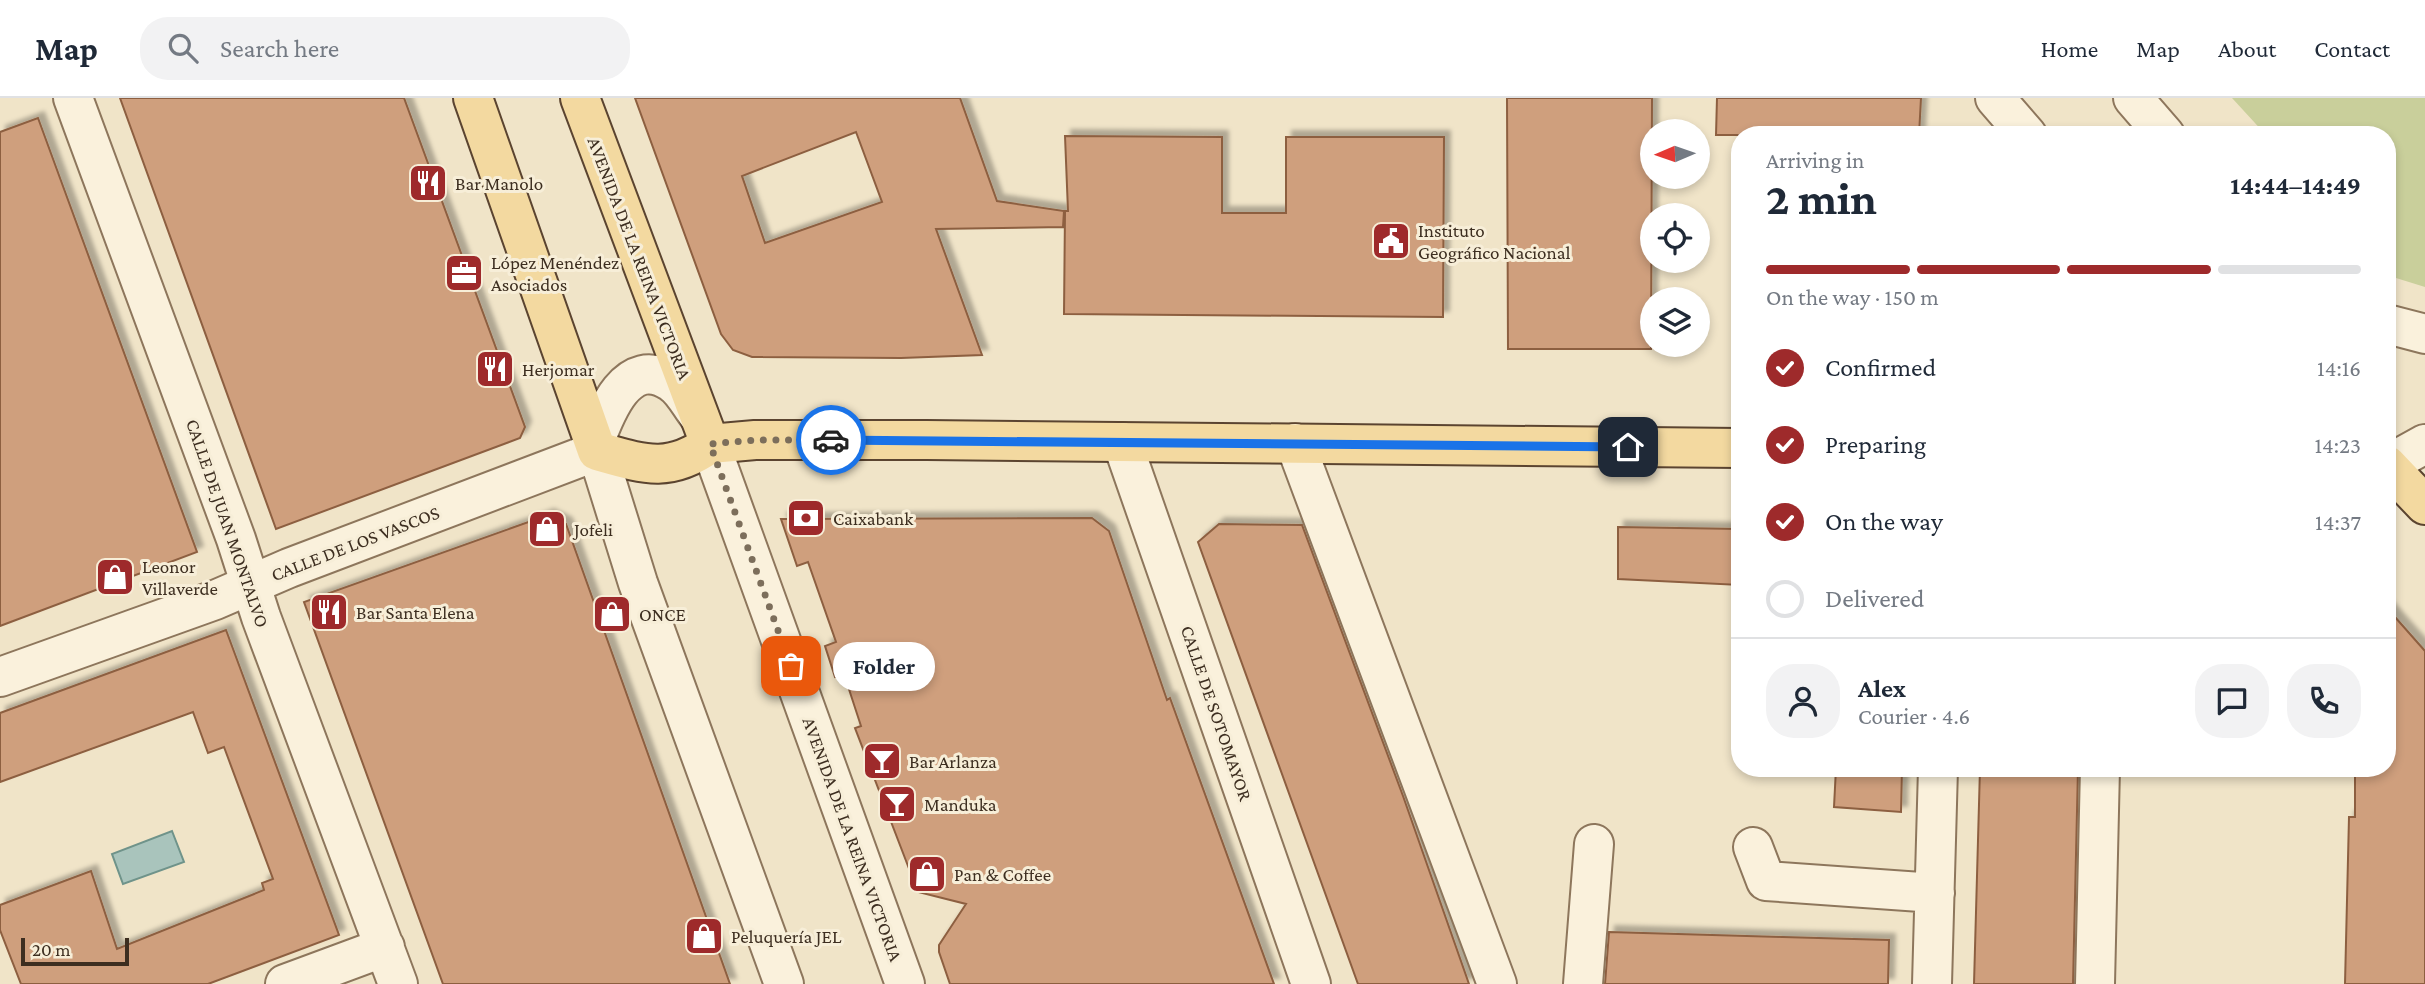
<!DOCTYPE html>
<meta charset="utf-8">
<style>
:root{--surface:#fff;--page:#f2f2f3;--text:#1f2937;--muted:#747a83;--line:#e0e1e3;--accent:#9e2a2b}
body{margin:0;font-family:"Crimson Pro",serif;background:var(--page);color:var(--text);height:100vh;display:flex;flex-direction:column;font-size:26px;white-space:nowrap}
*{box-sizing:border-box;margin:0}
p{font-size:23px;color:var(--muted)}
.icon{flex:none;width:38px;height:38px;fill:none;stroke:currentColor;stroke-width:2;stroke-linecap:round;stroke-linejoin:round}
.map{position:relative;flex:1;overflow:hidden}
.panel{position:absolute;left:1731px;top:28px;width:665px;height:651px;display:flex;flex-direction:column;background:var(--surface);border-radius:28px;box-shadow:0 4px 10px #0003}
.panel>*{flex:none}
.needle{width:46px;rotate:268deg}
.fabs{position:absolute;left:1640px;top:21px;display:grid;gap:14px}
.fabs a{display:grid;place-items:center;width:70px;height:70px;border-radius:50%;background:var(--surface);box-shadow:0 4px 10px #0003;font-size:35px}
.scale{position:absolute;left:21px;bottom:18px;width:108px;box-sizing:border-box;padding-left:7px;border:4px solid #3d2e20;border-top:0;font-size:19px;line-height:24px;white-space:nowrap;color:#3d2e20;-webkit-text-stroke:5px #f7eed8;paint-order:stroke}
.pin{position:absolute;display:grid;place-items:center;width:60px;height:60px;color:#fff;margin:-30px;border-radius:14px;box-shadow:0 4px 10px #0006}
.courier{position:absolute;display:grid;place-items:center;width:70px;height:70px;margin:-35px;border:5px solid #1a73e8;border-radius:50%;background:#fff;color:#222;box-shadow:0 2px 9px #0007}
.bubble{position:absolute;height:49px;border-radius:24px;background:var(--surface);box-shadow:0 4px 10px #0003;font-size:23px;font-weight:700;line-height:49px;text-align:center}
.headline em{font-style:normal;font-weight:700}
.headline div{display:flex;flex-direction:column-reverse}
.headline{display:flex;align-items:center;justify-content:space-between;height:119px;padding:0 35px}
h1{font-size:46px;font-weight:700;line-height:52px}
.bar{display:grid;grid-template-columns:repeat(4,1fr);gap:10px 7px;align-content:center;height:84px;padding:0 35px}
.bar i{height:9px;border-radius:5px;background:var(--line)}
.bar .active{background:var(--accent)}
.bar p{grid-column:span 4}
.line{display:flex;align-items:center;gap:18px;padding:0 35px;border-top:2px solid var(--line)}
.line div{flex:1}
.round{display:grid;place-items:center;flex:none;width:74px;height:74px;border-radius:28px;background:var(--page)}
ol{padding:0 35px;list-style:none}
li{display:flex;align-items:center;gap:21px;height:77px}
li p{margin-inline-start:auto}
li .icon{padding:7px;border-radius:50%;background:var(--accent);color:#fff;stroke-width:4}
li:last-child{color:var(--muted)}
li i{width:38px;height:38px;border:4px solid var(--line);border-radius:50%}
header{display:flex;align-items:center;gap:42px;box-sizing:border-box;height:98px;padding:0 35px;background:var(--surface);border-bottom:2px solid var(--line)}
header strong{font-size:33px}
nav{display:flex;gap:38px;margin-inline-start:auto;font-size:24px}
.search{width:490px;height:63px;background:var(--page);display:flex;align-items:center;gap:18px;box-sizing:border-box;padding:0 24px;border-radius:28px;color:var(--muted);font-size:26px}
.map>svg:first-child{display:block}
</style>
<header>
<strong>Map</strong>
<div class="search"><svg class="icon" aria-label="search" viewBox="0 0 24 24"><circle cx="10" cy="10" r="6"/><path d="M15 15l6 6"/></svg>Search here</div>
<nav><a>Home</a><a>Map</a><a>About</a><a>Contact</a></nav>
</header>
<div class="map">
<svg width="2425" height="886" viewBox="0 0 2425 886">
<defs>
<filter id="shadow"><feDropShadow dx="6" dy="-6" stdDeviation="2" flood-color="#0004"/></filter>
</defs>
<rect width="100%" height="100%" fill="#f0e4c8"/>
<path fill="#c9cf9b" d="M2232,0H2425V189L2396,180L2387,170V37H2266Z"/>
<path fill="#a9c4bc" stroke="#6f938a" stroke-width="2" d="M172,733L184,764L123,786L112,756Z"/>
<path fill="#cf9f7d" stroke="#8d5f41" stroke-width="2" fill-rule="evenodd" filter="url(#shadow)" d="M120,0H404L525,329L520,340L276,431Z
M635,0H960L997,103L1064,113L1063,129L936,131L982,257L901,260L752,259L733,252L721,236ZM856,34L882,104L765,145L742,78Z
M1507,0H1652L1651,251H1508Z
M1717,0H1921L1919,37H1716Z
M38,20L197,454L0,528V34Z
M1065,38L1222,39V115H1286V39H1444L1443,219L1064,216L1065,113H1068Z
M548,417L566,426L730,886H443L304,504Z
M1092,420L1109,433L1167,602L1170,600L1274,886H950L939,854V847L966,806L918,794L855,630L861,628L844,576L835,579L825,548L836,544L808,464L797,468L781,421Z
M1219,426L1302,427L1403,698L1469,886H1358L1198,444Z
M1618,429L1740,431V487L1618,481Z
M2387,510L2425,553V886H2345L2349,719H2355V670H2387Z
M226,532L339,837L208,886H21L0,832V807L91,773L117,851L264,792L262,785L273,781L224,649L208,655L193,614L0,684V615Z
M1836,670H1902L1901,714L1834,709Z
M1980,670H2078L2073,886H1974Z
M1609,834L1889,842L1888,886H1605Z"/>
<g fill="none" stroke-linecap="round" stroke-linejoin="round">
<defs>
<path id="minor" d="M73,0L236,441L261,519L398,886
M1995,0L2027,37
M2133,0L2165,37
M2387,226L2425,236
M1122,344L1311,886
M1295,345L1497,886
M594,346C605,316 627,255 671,284C683,291 690,307 699,318
M710,346L905,886
M2387,364V367L2425,346
M0,579L215,502L289,470L597,353L638,485L784,886
M1753,749L1766,783L1935,795
M285,886L385,849
M1583,886L1594,746
M1932,886L1938,670
M2095,886L2100,670"/>
<path id="major" d="M473,0L597,353C643,366 669,376 710,346
M580,0L710,346
M710,346L755,342H927L1740,350
M2387,367L2425,407"/>
</defs>
<use href="#minor" stroke="#8d765c" stroke-width="42"/>
<use href="#major" stroke="#5b4430" stroke-width="42"/>
<use href="#minor" stroke="#faf1dc" stroke-width="38"/>
<use href="#major" stroke="#f3d9a0" stroke-width="38"/>
</g>
<g fill="none" stroke-linecap="round" stroke-linejoin="round">
<path stroke="#7c6e5b" stroke-width="7" stroke-dasharray="0 12.6" d="M791,568L710,346L755,342H831"/>
<path stroke="#1a73e8" stroke-width="9" d="M831,342L1628,349"/>
</g>
<defs>
<symbol id="restaurant-square" viewBox="-11 -11 22 22"><rect x="-9" y="-9" width="18" height="18" rx="4" fill="#9e2a2b" stroke="#f7eed8"/><path d="M-5-6h1v4h1v-4h1v4h1v-4h1v5L-1.5 .5V6h-2V.5L-5-1ZM5-6V6H3V1.5H1.5Q1.5-4 5-6Z" fill="#fff"/></symbol>
<symbol id="civic-square" viewBox="-11 -11 22 22"><rect x="-9" y="-9" width="18" height="18" rx="4" fill="#9e2a2b" stroke="#f7eed8"/><path d="M-.6-6.5H3V-4.5H.6V-3L4-1V1h2V6H-6V1h2V-1L-.6-3ZM-1.2 2.5V6h2.4V2.5Z" fill="#fff"/></symbol>
<symbol id="office-square" viewBox="-11 -11 22 22"><rect x="-9" y="-9" width="18" height="18" rx="4" fill="#9e2a2b" stroke="#f7eed8"/><path d="M-6-3h4V-5.5h4V-3h4V5H-6ZM-1-4.5V-3h2v-1.5ZM-6 0V1H6V0Z" fill="#fff"/></symbol>
<symbol id="bank-square" viewBox="-11 -11 22 22"><rect x="-9" y="-9" width="18" height="18" rx="4" fill="#9e2a2b" stroke="#f7eed8"/><path d="M-6-4H6V4H-6ZM0-2.3a2.3 2.3 0 1 0 0 4.6a2.3 2.3 0 1 0 0-4.6Z" fill="#fff"/></symbol>
<symbol id="shop-square" viewBox="-11 -11 22 22"><rect x="-9" y="-9" width="18" height="18" rx="4" fill="#9e2a2b" stroke="#f7eed8"/><path d="M-5-2.5h2.3a2.7 3.5 0 0 1 5.4 0H5L5.5 6h-11ZM-1.5-2.5h3a1.5 2.3 0 0 0-3 0Z" fill="#fff"/></symbol>
<symbol id="bar-square" viewBox="-11 -11 22 22"><rect x="-9" y="-9" width="18" height="18" rx="4" fill="#9e2a2b" stroke="#f7eed8"/><path d="M-6-5H6L.8 .8V4.5H3.5V6h-7V4.5H-.8V.8Z" fill="#fff"/></symbol>
</defs>
<g fill-rule="evenodd">
<use href="#restaurant-square" x="406" y="63" width="44" height="44"/>
<use href="#civic-square" x="1369" y="121" width="44" height="44"/>
<use href="#office-square" x="442" y="153" width="44" height="44"/>
<use href="#restaurant-square" x="473" y="249" width="44" height="44"/>
<use href="#bank-square" x="784" y="398" width="44" height="44"/>
<use href="#shop-square" x="525" y="409" width="44" height="44"/>
<use href="#shop-square" x="93" y="457" width="44" height="44"/>
<use href="#restaurant-square" x="307" y="492" width="44" height="44"/>
<use href="#shop-square" x="590" y="494" width="44" height="44"/>
<use href="#bar-square" x="860" y="641" width="44" height="44"/>
<use href="#bar-square" x="875" y="684" width="44" height="44"/>
<use href="#shop-square" x="905" y="754" width="44" height="44"/>
<use href="#shop-square" x="682" y="816" width="44" height="44"/>
</g>
<g text-anchor="middle" stroke-width="6" stroke-linejoin="round" paint-order="stroke">
<g font-size="19" fill="#3d2e20" stroke="#f7eed8" text-anchor="start">
<text x="455" y="92">Bar Manolo</text>
<text x="1418" y="139">Instituto<tspan x="1418" dy="22">Geográfico Nacional</tspan></text>
<text x="491" y="171">López Menéndez<tspan x="491" dy="22">Asociados</tspan></text>
<text x="522" y="278">Herjomar</text>
<text x="833" y="427">Caixabank</text>
<text x="574" y="438">Jofeli</text>
<text x="142" y="475">Leonor<tspan x="142" dy="22">Villaverde</tspan></text>
<text x="356" y="521">Bar Santa Elena</text>
<text x="639" y="523">ONCE</text>
<text x="909" y="670">Bar Arlanza</text>
<text x="924" y="713">Manduka</text>
<text x="954" y="783">Pan &amp; Coffee</text>
<text x="731" y="845">Peluquería JEL</text>
</g>
<g font-size="19" fill="#3d2e20" stroke="#f7eed8">
<text transform="translate(640 160) rotate(69)" y="7">AVENIDA DE LA REINA VICTORIA</text>
<text transform="translate(228 425) rotate(71)" y="7">CALLE DE JUAN MONTALVO</text>
<text transform="translate(355 445) rotate(-21)" y="7">CALLE DE LOS VASCOS</text>
<text transform="translate(1217 615) rotate(71)" y="7">CALLE DE SOTOMAYOR</text>
<text transform="translate(853 741) rotate(70)" y="7">AVENIDA DE LA REINA VICTORIA</text>
</g>
</g>
</svg>
<div class="fabs">
<a><svg class="needle" viewBox="-14 -14 28 28"><path d="M0-13l5 13h-10z" fill="#e53935"/><path d="M0 13l5-13h-10z" fill="#747a83"/></svg></a>
<a><svg class="icon" aria-label="locate" viewBox="0 0 24 24"><circle cx="12" cy="12" r="6"/><path d="M12 2v4M12 18v4M2 12h4M18 12h4"/></svg></a>
<a><svg class="icon" aria-label="layers" viewBox="0 0 24 24"><path d="M12 4l9 5-9 5-9-5zM3 14l9 5 9-5"/></svg></a>
</div>
<div class="scale">20 m</div>
<div class="pin" style="left:791px;top:568px;background:#ea580c"><svg class="icon" aria-label="bag" viewBox="0 0 24 24"><path d="M5 8h14l-1 12H6zM9 8a3 3 0 0 1 6 0"/></svg></div>
<div class="pin" style="left:1628px;top:349px;background:#1f2937"><svg class="icon" aria-label="home" viewBox="0 0 24 24"><path d="M3 11l9-7 9 7M6 9v11h12V9"/></svg></div>
<div class="courier" style="left:831px;top:342px"><svg class="icon" aria-label="car" viewBox="0 0 24 24"><path d="M5 17H2v-5l4-1 3-4h7l3 4 3 1v5h-3M9 17h6M6 11h13"/><circle cx="7" cy="17" r="2"/><circle cx="17" cy="17" r="2"/></svg></div>
<div class="bubble" style="left:833px;top:544px;width:102px">Folder</div>
<section class="panel">
<div class="headline"><div><h1>2 min</h1><p>Arriving in</p></div><em>14:44–14:49</em></div>
<div class="bar"><i class="active"></i><i class="active"></i><i class="active"></i><i></i><p>On the way · 150 m</p></div>
<ol>
<li><svg class="icon" aria-label="check" viewBox="0 0 24 24"><path d="M5 12l5 5 9-10"/></svg>Confirmed<p>14:16</p></li>
<li><svg class="icon" aria-label="check" viewBox="0 0 24 24"><path d="M5 12l5 5 9-10"/></svg>Preparing<p>14:23</p></li>
<li><svg class="icon" aria-label="check" viewBox="0 0 24 24"><path d="M5 12l5 5 9-10"/></svg>On the way<p>14:37</p></li>
<li><i></i>Delivered</li>
</ol>
<div class="line" style="height:126px"><a class="round"><svg class="icon" aria-label="person" viewBox="0 0 24 24"><circle cx="12" cy="8" r="4"/><path d="M4 21q1-7 8-7t8 7"/></svg></a><div><b>Alex</b><p>Courier · 4.6</p></div><a class="round"><svg class="icon" aria-label="chat" viewBox="0 0 24 24"><path d="M4 5h16v11H9l-5 4z"/></svg></a><a class="round"><svg class="icon" aria-label="phone" viewBox="0 0 24 24"><path d="M5 4h4l2 5-3 2q2 4 5 5l2-3 5 2v4C11 20 4 13 5 4z"/></svg></a></div>
</section>
</div>
